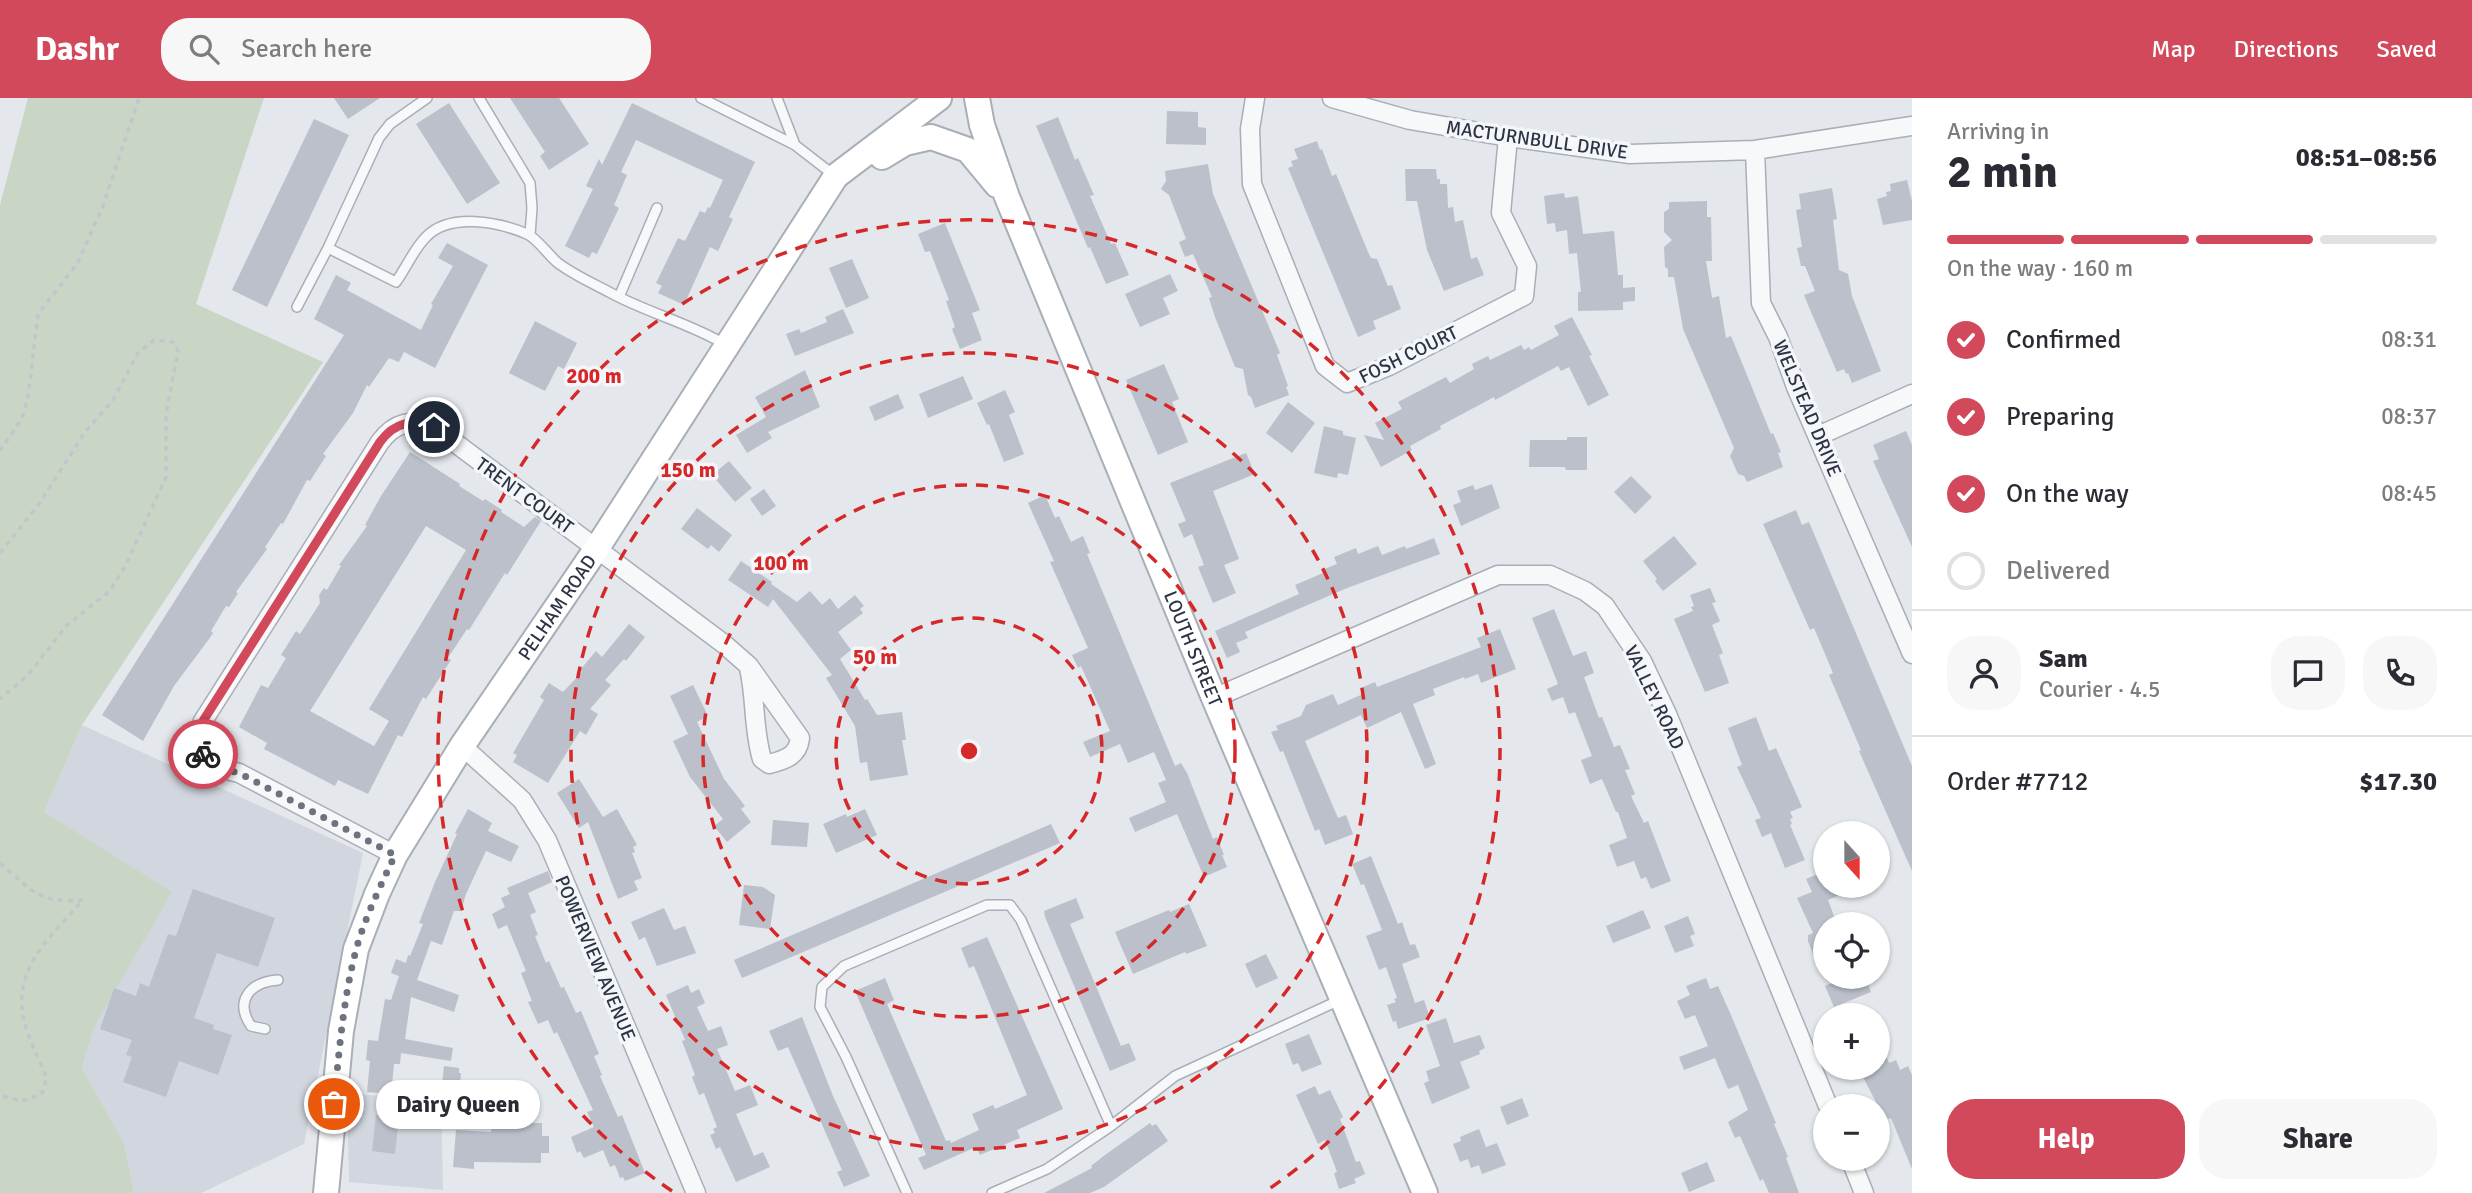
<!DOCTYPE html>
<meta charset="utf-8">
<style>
:root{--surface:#fff;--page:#f7f7f7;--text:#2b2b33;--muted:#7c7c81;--line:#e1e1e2;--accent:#d1495b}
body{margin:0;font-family:Signika,sans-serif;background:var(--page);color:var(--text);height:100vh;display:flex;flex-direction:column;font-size:26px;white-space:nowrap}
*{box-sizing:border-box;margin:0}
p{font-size:23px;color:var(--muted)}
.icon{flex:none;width:38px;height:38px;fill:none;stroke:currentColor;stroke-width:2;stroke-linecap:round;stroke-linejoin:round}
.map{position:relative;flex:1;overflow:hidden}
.drawer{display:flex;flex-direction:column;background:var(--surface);width:560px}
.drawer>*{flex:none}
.needle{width:46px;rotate:159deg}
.controls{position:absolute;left:1813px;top:723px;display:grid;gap:14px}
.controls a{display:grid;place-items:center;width:77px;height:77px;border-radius:50%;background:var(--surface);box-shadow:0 2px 5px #0004;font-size:35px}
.pin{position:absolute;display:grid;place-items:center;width:60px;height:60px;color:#fff;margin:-30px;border:4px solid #fff;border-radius:50%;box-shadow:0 2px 7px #0007}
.courier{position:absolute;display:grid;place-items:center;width:70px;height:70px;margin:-35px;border:5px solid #d1495b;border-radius:50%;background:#fff;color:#222;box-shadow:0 2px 9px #0007}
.bubble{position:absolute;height:49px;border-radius:24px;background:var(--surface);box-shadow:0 2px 5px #0004;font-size:23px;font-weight:800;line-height:49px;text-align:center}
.summary em{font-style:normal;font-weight:800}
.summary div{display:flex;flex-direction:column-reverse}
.summary{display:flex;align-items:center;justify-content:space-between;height:119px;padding:0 35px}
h1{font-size:46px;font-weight:800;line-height:52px}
.bar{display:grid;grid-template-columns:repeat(4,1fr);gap:10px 7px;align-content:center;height:84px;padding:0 35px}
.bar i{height:9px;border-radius:5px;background:var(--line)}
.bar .on{background:var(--accent)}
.bar p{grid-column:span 4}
.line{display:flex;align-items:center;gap:18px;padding:0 35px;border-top:2px solid var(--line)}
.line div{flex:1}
.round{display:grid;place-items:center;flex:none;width:74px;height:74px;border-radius:28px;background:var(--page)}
ol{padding:0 35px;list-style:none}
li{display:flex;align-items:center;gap:21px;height:77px}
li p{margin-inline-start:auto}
li .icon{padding:7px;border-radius:50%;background:var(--accent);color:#fff;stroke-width:4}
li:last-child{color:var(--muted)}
li i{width:38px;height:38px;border:4px solid var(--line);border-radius:50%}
.primary-button{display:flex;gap:14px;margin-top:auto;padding:14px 35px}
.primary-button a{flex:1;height:80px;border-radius:28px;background:var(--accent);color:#fff;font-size:28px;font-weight:800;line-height:80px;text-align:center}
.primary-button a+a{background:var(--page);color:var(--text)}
header{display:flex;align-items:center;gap:42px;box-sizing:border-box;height:98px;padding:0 35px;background:var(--accent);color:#fff}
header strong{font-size:33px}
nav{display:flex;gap:38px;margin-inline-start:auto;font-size:24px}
.search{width:490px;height:63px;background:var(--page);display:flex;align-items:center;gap:18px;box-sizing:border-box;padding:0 24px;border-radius:28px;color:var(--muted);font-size:26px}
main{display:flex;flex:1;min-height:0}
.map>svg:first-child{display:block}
</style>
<header>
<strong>Dashr</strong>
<div class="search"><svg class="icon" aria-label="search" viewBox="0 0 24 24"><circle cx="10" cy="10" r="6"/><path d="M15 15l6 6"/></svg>Search here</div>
<nav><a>Map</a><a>Directions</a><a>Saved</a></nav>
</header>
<main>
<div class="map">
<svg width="1912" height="1095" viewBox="0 0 1912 1095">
<rect width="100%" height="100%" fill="#e4e7ec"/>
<path fill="#d2d6de" d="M82,627L363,755L304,1046L201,1095H134L124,1045L82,970L95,927L44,714Z
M347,996L441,1001L443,1092L349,1084Z"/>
<path fill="#c9d6c5" d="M28,0H264L196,206L323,264L82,627L44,714L172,794L95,927L82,970L124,1045L134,1095H0V107Z"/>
<path fill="#bbc0ca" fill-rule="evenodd" d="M334,0H380L348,21Z
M510,0H559L589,46L549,72L540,58L545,54Z
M449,5L500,85L467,106L416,26Z
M632,5L755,64L729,119L733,121L718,153L710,149L684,207L658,195L662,188L656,185L678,140L685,143L700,113L705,115L708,109L710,110L723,82L636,42L621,74L627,77L614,107L619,110L597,156L592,154L589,160L565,148L593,91L586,88L599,61L602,67Z
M1167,13L1198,14V29L1206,30V47L1166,46Z
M1058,19L1075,62L1078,60L1094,97L1090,98L1111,146L1115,145L1129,177L1106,186L1090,149L1088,150L1036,28Z
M314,21L349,37L267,209L232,192Z
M1317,43L1320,52L1322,51L1332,78L1336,76L1368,154L1371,160L1377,161L1388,188L1392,187L1401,211L1373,223L1376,231L1358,239L1288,70L1293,68L1291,63L1298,61L1294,51Z
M1208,66L1213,96L1280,255L1277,257L1288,288L1286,289L1289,297L1255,310L1251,299L1248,297L1243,271L1235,269L1215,219L1209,200L1212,199L1193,156L1185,159L1179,144L1186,141L1169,97L1161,91L1166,83L1165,73Z
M1405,71H1436L1437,81H1440V86H1447L1448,110L1453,109L1455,124L1463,122L1471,161L1477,159L1484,177L1444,193L1427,152L1417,103H1406Z
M1907,82L1912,103V122L1883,127L1877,101L1887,98L1886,94L1891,93L1890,86Z
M1832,90L1837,121L1833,122L1839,172L1848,176L1852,198L1881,273L1852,285L1848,275L1846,276L1844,271L1837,274L1811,214L1804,197L1815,193L1805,168H1801L1797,150L1802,149L1796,112L1801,111L1799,96Z
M1564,95L1565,100L1578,98L1583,136L1614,133L1618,177H1623V190L1635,189V203L1623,204V212L1578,213V194H1581L1577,155L1569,156L1567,132L1556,134L1555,125L1547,126L1544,98Z
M1707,103V119H1711L1712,163H1706L1712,200L1719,198L1726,240L1731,238L1771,336L1773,335L1781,354L1778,355L1783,369L1747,384L1744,378L1738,376L1730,358L1734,350L1683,231L1674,179H1668V171L1665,169L1664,149L1672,142L1664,134V114L1669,111V104Z
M945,125L980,212L972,215L982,242L960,251L952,231L955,229L946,203L949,202L930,153L925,154L918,136Z
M447,145L488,167L435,270L404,254L399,264L389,260L369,289L367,287L353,315L323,356L326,358L310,383L307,382L283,426L281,425L265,449L267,451L236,494L238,495L229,509L226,508L211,533L213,535L209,541L174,588L143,643L102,617L344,237L314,221L336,177L351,185L347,192L421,232L433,207L431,206L453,168L438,160Z
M852,161L869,200L846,210L829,170Z
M1170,176L1178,193L1163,200L1170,216L1140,229L1125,196Z
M843,211L854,235L795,258L786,236L799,231L801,235L827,224L825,219Z
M1572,219L1592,257L1589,258L1609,297L1588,308L1569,269L1561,273L1558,268L1495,302L1494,299L1440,328L1441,331L1410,348L1412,352L1381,369L1364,337L1384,342L1375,325L1402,311L1398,304L1446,279L1450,285L1474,271L1472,266L1488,258L1490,262L1521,247L1524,252L1529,249L1531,252L1559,237L1554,228Z
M535,223L577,245L564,271L558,268L545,293L509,275Z
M1164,266L1179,301L1172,304L1188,344L1158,357L1126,282Z
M805,272L820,309L768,334L772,340L747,355L736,337L766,319L755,299Z
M963,278L973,301L928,320L919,296Z
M1005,292L1015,314L1009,317L1024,356L1004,364L989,326L987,327L977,305Z
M898,296L904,310L875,323L869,309Z
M1288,304L1315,325L1292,355L1266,335Z
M1324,328L1343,333V337L1356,340L1348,377L1338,375L1337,380L1314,375Z
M1906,333L1912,347V449L1873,363L1879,361L1873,347Z
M1567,339H1587V372H1566L1565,369H1529L1530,342H1567Z
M410,354L460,386L459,388L483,403L485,401L502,412L501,414L524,429L535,419L541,423L507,477L505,475L469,532L467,531L448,560L451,562L426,601L423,599L402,639L398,637L368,696L338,682L335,688L264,651L267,645L239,629L261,587L268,590L286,560L281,557L296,533L300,536L320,505L319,497L324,490L327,492L341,468L339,467L367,428L365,427L381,398ZM426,428L466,452L369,611L389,623L374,648L310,613Z
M1246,355L1255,376L1213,393L1239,461L1224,467L1236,495L1213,505L1198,469L1204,467L1192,436L1184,440L1178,426L1186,423L1170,385Z
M729,363L752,390L735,404L712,377Z
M1631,378L1652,399L1635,416L1614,394Z
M1492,386L1500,410L1461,428L1453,407L1461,404L1457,393L1473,387L1475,392Z
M764,391L776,408L762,418L750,401Z
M1045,397L1055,420L1059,418L1071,444L1083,438L1090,455L1087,456L1175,668L1181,665L1187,675L1213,741L1217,739L1224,757H1222L1227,769L1204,779L1177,716L1135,734L1129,720L1166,704L1158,685L1166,682L1154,654L1128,665L1120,646L1090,659L1083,644L1110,633L1081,568L1078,570L1072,557L1088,550L1050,464L1054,463L1028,405Z
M697,410L732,437L719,454L711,447L708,451L681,431Z
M1796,412L1802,427L1809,424L1912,668V773L1859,653L1861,652L1829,577L1833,575L1814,530L1810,532L1763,426Z
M1674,438L1697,466L1663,493L1655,483L1657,481L1643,463Z
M1434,440L1440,456L1347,490L1245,534L1248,540L1236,545L1240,554L1227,560L1215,533L1299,496L1295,487L1323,475L1322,472L1337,466L1334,459L1356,450L1358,456L1378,448L1382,457L1405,448L1406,451Z
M741,463L772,484L771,486L797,504L810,493L822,507L830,500L838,511L855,497L864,508L860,511L863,515L838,534L851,552L840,561L865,602L867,601L877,617L902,614L906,642H902L908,677L870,683L867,664L860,665L855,628L826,580L832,577L773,501L768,509L728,482Z
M1710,490L1716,504L1712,505L1720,523L1712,527L1723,555L1719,557L1729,585L1705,594L1674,521L1693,513L1691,509L1694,508L1690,497Z
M1554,511L1573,558L1586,553L1594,575L1584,579L1599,620L1602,619L1614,649L1620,647L1630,671L1625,672L1635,696L1631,698L1644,725L1648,723L1671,783L1651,791L1646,779L1641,781L1634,763L1617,769L1609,747L1627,740L1618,714H1616L1602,681L1590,686L1581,662L1592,658L1575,614L1569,616L1563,599L1552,603L1547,591L1558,586L1532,520Z
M629,526L645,539L626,563L624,561L605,582L611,587L590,611L598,616L586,637L580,633L548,685L513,664L517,657L513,655L544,602L540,599L549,585L563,594L582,574L580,572L596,553L602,559Z
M1500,531L1516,571L1481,585L1478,576L1465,581L1464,579L1433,591L1435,597L1413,606L1436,666L1425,671L1401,614L1367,630L1361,617L1305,643L1338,720L1346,717L1353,736L1325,747L1319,731L1315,733L1283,653L1280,654L1271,634L1278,632L1276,628L1301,618L1306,607L1333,596L1338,607L1363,596L1361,590L1375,584L1377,589L1481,549L1477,540Z
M693,587L708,618L697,624L724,681L745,708L741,711L751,724L727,744L714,728L723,721L690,679L673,643L688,636L670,598Z
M1756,619L1769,653L1776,650L1802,709L1790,714L1793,720L1790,721L1792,726L1790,727L1805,762L1785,770L1771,735L1762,739L1755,722L1761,720L1737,669L1742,667L1728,630Z
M579,681L603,719L617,711L637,747L633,749L635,754L632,755L642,780L634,783L638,792L618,801L588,724L579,730L557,695Z
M468,711L492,725L488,733L519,748L511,764L486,753L466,796L461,813H454L442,847L431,843L417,882L459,897L454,914L411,899L405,941L453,950L451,963L401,955L400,966H394L391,996L367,994L370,963L366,962L368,942L378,943L385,901L391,902L399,878L391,875L396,861L406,865L408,857L410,858L423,826L419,825L435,784L457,736L455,735Z
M865,711L877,737L836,755L823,726L846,716L847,719Z
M773,722L809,725L807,749L771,747Z
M1051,726L1060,745L742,880L734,862Z
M1371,758L1398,826L1402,824L1410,847L1415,846L1420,859L1402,866L1415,905L1424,902L1430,920L1398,931L1396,923L1393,924L1387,907L1396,904L1394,901L1397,900L1386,869L1379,872L1366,838L1382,832L1364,786L1361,787L1352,766Z
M548,773L552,784L528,795L536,814L530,817L538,837L535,838L546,865L549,863L561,890L564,889L576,915L581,913L599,956L594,958L602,977L600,978L618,1019L622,1017L645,1075L625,1083L623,1079L620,1080L615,1067L610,1069L603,1052L584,1060L580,1053L577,1055L571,1039L594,1029L587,1014L593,1012L557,934L554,936L548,922L538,926L528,904L532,903L521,875L526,873L507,827L498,831L492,816L505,809L501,800L510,796L507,790Z
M1825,773V788H1861L1828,802L1837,826H1825V865L1820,854L1813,856L1808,843V837L1813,835L1797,800L1812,794L1806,781Z
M744,787L763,789L775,797L770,831L739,827Z
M193,791L275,820L258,869L217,855L194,920L214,927L213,931L232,937L218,977L179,963L166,999L123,984L132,959L126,957L132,942L100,931L114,890L136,898L140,885L149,889L168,836L176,838Z
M1076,800L1084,820L1070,826L1121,948L1129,945L1136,962L1110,973L1045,819L1044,813Z
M1189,806L1207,848L1186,856L1185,854L1133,876L1115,834L1169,812L1170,814Z
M664,810L674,832L685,828L696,855L657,868L645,839L639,842L631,824Z
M1643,812L1651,830L1613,845L1606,828Z
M1688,818L1695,836L1690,838L1694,848L1675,855L1664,828Z
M987,839L1063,1011L1017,1032L1020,1040L980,1057L976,1049L924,1072L918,1060L926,1057L855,893L885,880L894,902L887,906L946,1043L950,1042L951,1045L979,1032L972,1016L993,1007L995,1011L1027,997L974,868L969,870L961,850Z
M1266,856L1278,880L1256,890L1245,866Z
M1847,878H1865L1871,894L1834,909L1825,888Z
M1706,880L1710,891L1718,888L1731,917L1776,1025L1774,1026L1788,1059L1786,1060L1799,1095H1769L1763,1081L1760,1083L1740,1038L1735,1040L1728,1024L1748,1012L1738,987L1728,991L1715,960L1684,972L1679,959L1708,948L1695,917L1685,921L1677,903L1690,897L1686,888Z
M688,887L691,895L699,891L705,905L697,909L708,933L721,928L728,947L717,951L735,993L750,987L758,1007L736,1016L754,1058L763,1054L770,1069L736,1084L720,1049L716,1051L710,1037L715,1035L713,1031L717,1029L704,995L699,997L692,979L695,977L682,943L685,942L666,897Z
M802,919L833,998L870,1078L844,1089L837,1074L842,1072L788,949L778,953L769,933Z
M1446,920L1454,945L1480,937L1485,950L1479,953L1480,956L1460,964L1470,990L1432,1006L1424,985L1429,983L1426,973L1440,968L1426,927Z
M1309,936L1322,966L1302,974L1298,965L1293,967L1285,946Z
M1878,940L1889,965L1896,962L1900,972L1908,968L1912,977V1071L1891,1020L1882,1023L1878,1008L1862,977L1878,970Z
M444,968L459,970V975H461L459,999L441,997Z
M1315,988L1319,997L1330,992L1343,1019L1340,1021L1356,1064L1360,1063L1365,1076L1354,1081L1356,1085L1339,1091L1334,1075L1337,1074L1325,1042L1318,1046L1296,997Z
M1522,1000L1529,1018L1507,1027L1500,1009Z
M376,1017L399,1019L395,1056L372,1053Z
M503,1025H542V1038H549V1055H541V1065L474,1064V1071L453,1069L456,1032L491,1034L492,1028L503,1029Z
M1150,1025L1152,1028L1156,1026L1168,1043L1104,1089L1090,1095H1044L1092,1070L1091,1068L1105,1057Z
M1479,1031L1486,1049L1497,1045L1506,1067L1482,1076L1479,1067L1471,1070L1468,1061L1460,1064L1453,1046L1461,1043L1460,1039Z
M1707,1064L1715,1083L1689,1094L1681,1075Z"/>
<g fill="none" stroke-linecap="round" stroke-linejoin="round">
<defs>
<path id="service" d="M479,0L530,85L532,110L530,137
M701,0L795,47L835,78
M777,0L795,47
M328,150L396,184C406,170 414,151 426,139C450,114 499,124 527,136C537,140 549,158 558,165C574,177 592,185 609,194C647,215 690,225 726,247
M619,199L657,110
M297,209L328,150L379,40L390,26L427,0
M265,931L251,928C234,903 250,884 278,882
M907,1095L846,959L820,909L822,889L844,868L987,807H1010L1021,822L1111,1028
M992,1095L1047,1071L1111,1028L1175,978L1342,901"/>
<path id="minor" d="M1255,0L1250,31L1252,86L1325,268L1347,285L1389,268L1524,198L1527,168L1501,115L1508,39
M1332,0L1410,22L1508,39L1630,56L1755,52L1912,28
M1755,52L1761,205L1778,239L1796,289L1912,556
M1818,338L1912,296
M1214,600L1498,477H1550L1585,493L1605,508L1642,563L1667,616L1828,1008
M462,648L522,702L547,742L696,1095
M395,757L239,675L212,668C200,654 195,641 203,623L380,344C395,324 411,321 434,329L724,546L749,568L800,640C798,658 785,662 769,666L762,661C753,632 756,600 749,570
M1850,1060L1864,1095"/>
<g id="secondary">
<path id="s1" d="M977,0L982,27L1007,99L1214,600L1425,1095"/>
<path d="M882,59L905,45L931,39L968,52L997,87"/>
<path id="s2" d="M326,1095L341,933L356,851L377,796L395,757L462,648L597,450L836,78L939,0"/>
</g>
</defs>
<use href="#service" stroke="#a9aeb7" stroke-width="12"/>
<use href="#minor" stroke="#a9aeb7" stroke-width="21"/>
<use href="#secondary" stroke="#a9aeb7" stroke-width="28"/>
<path stroke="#c2c5cb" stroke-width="3.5" stroke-dasharray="5 5" stroke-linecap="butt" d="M0,353L22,320L28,300L38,216L77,166L103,108L139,0
M0,455L39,406L85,334L113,302L138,255L154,242L173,244L178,253L166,316V379L126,467L109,494L67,527L28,577L0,601
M0,765C33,793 37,805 83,802C54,835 14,868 23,917C26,937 38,959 46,978L45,989L41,997L21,1003L2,998L0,999"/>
<use href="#service" stroke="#f7f8fa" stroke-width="9"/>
<use href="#minor" stroke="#f7f8fa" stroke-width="18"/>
<use href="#secondary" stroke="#fff" stroke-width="24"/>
</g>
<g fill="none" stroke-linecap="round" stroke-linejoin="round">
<path stroke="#6c737f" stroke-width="7" stroke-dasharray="0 12.6" d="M203,656L212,668L239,675L395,757C381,787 365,819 356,852C343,902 339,954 334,1006"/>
<path stroke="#d1495b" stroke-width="9" d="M203,656L198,645L203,623L380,344C395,324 411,321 434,329"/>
</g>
<g fill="none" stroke="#d62828" stroke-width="3.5" stroke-dasharray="12 9">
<circle cx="969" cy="653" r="133"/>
<circle cx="969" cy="653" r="266"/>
<circle cx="969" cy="653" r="398"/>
<path d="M672 1093A531 531 0 1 1 1266 1093"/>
</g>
<g text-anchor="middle" stroke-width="7" stroke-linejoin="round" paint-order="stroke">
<g font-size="19" fill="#2b3445" stroke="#f4f6f9">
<text transform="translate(1537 41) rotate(8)" y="7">MACTURNBULL DRIVE</text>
<text transform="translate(1408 256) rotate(-26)" y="7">FOSH COURT</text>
<text transform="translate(1808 310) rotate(67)" y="7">WELSTEAD DRIVE</text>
<text transform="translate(525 397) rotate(36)" y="7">TRENT COURT</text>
<text dy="7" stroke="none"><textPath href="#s2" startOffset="644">PELHAM ROAD</textPath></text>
<text dy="7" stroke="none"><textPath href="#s1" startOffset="592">LOUTH STREET</textPath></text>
<text transform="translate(1655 599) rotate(64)" y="7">VALLEY ROAD</text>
<text transform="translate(596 860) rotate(67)" y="7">POWERVIEW AVENUE</text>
</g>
</g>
<circle cx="969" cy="653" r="10" fill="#d62828" stroke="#f4f6f9" stroke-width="3.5"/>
<g font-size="21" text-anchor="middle" font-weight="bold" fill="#d62828" stroke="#f4f6f9" stroke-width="7" stroke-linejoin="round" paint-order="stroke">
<text x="594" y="285">200 m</text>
<text x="688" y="379">150 m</text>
<text x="781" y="472">100 m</text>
<text x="875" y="566">50 m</text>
</g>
</svg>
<div class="controls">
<a><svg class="needle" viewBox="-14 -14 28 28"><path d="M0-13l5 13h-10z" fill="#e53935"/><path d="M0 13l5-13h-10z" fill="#7c7c81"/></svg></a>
<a><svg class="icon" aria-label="locate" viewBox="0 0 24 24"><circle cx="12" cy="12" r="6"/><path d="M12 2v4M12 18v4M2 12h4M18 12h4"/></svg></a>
<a>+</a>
<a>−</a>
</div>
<div class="pin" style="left:334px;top:1006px;background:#ea580c"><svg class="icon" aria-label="bag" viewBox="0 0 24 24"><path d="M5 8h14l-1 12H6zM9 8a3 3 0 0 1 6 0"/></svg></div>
<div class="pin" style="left:434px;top:329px;background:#1f2937"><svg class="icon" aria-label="home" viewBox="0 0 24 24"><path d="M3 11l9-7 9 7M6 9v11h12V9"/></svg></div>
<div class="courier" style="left:203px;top:656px"><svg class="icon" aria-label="bike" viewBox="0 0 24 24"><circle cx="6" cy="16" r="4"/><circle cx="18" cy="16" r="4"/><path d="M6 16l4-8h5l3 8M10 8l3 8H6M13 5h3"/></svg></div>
<div class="bubble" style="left:376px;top:982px;width:164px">Dairy Queen</div>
</div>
<section class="drawer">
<div class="summary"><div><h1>2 min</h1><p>Arriving in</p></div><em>08:51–08:56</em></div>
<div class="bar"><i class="on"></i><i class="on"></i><i class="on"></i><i></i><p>On the way · 160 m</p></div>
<ol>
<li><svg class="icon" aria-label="check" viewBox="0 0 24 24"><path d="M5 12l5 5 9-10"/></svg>Confirmed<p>08:31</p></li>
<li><svg class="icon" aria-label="check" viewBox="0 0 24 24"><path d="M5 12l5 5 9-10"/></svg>Preparing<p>08:37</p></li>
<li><svg class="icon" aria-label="check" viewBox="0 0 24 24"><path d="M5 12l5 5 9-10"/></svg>On the way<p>08:45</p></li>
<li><i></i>Delivered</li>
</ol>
<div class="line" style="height:126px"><a class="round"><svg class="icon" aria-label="person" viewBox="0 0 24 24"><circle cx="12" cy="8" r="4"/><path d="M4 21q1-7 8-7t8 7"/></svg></a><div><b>Sam</b><p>Courier · 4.5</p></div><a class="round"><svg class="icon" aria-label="chat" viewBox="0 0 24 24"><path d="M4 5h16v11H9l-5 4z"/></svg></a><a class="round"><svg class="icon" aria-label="phone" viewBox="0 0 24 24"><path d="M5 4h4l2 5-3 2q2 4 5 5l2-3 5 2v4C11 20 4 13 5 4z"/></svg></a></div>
<div class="line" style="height:91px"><div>Order #7712</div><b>$17.30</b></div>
<div class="primary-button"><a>Help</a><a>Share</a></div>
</section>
</main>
